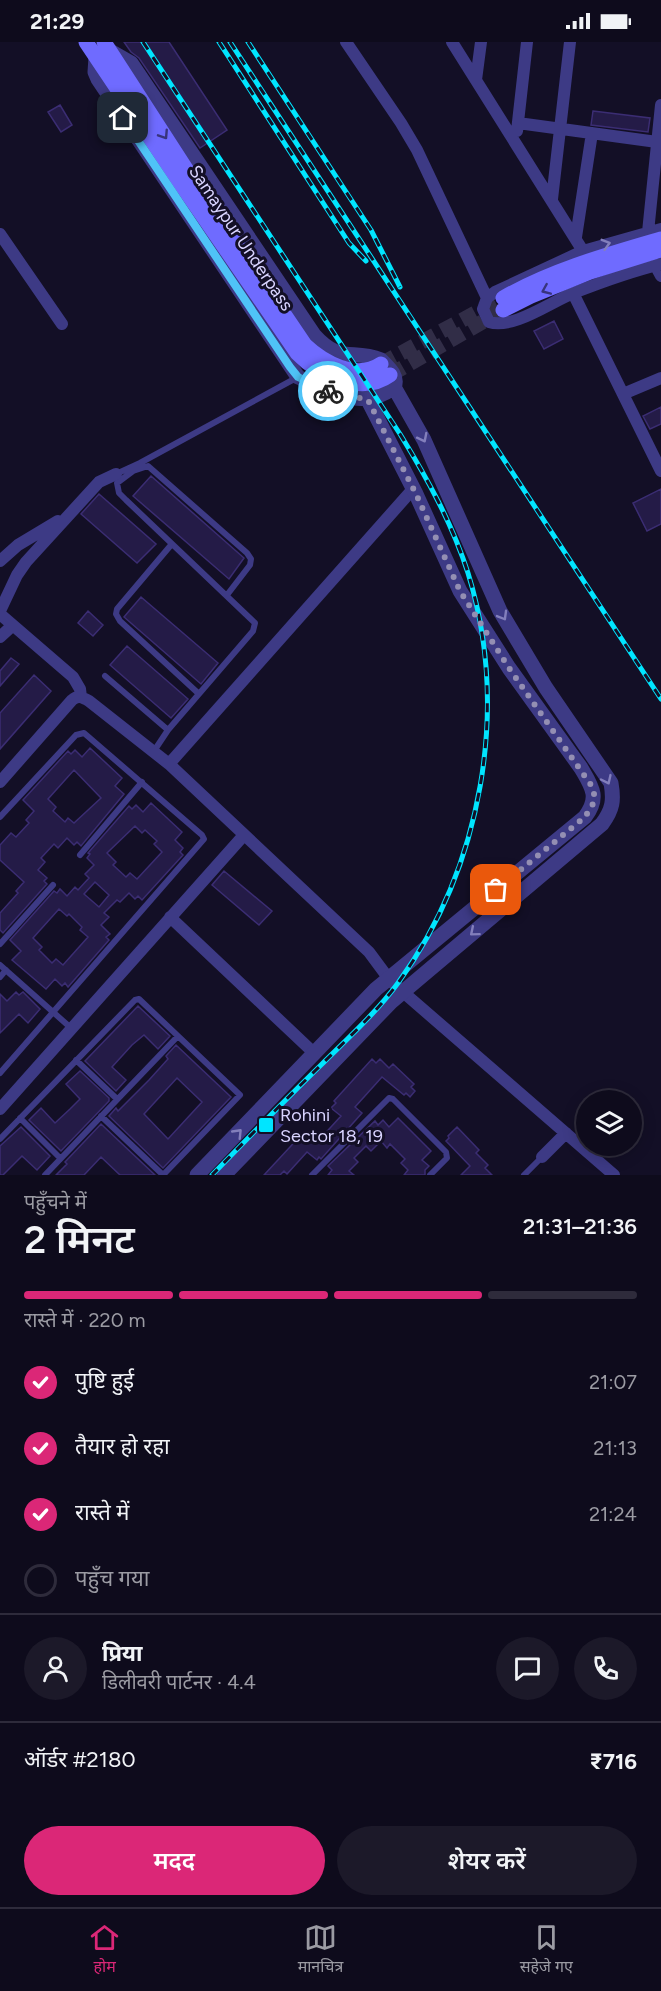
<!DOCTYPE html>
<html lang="hi">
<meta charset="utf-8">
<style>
:root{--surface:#0e0b1c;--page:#1c1929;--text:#f1f3f6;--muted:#9b9ba3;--line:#2e2b3b;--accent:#db2777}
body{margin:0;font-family:Figtree,"Noto Sans Devanagari",sans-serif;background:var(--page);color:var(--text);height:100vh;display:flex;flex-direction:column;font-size:22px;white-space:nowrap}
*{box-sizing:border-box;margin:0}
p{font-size:20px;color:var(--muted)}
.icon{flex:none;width:33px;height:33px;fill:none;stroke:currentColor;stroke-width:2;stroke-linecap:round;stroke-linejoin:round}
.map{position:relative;height:1133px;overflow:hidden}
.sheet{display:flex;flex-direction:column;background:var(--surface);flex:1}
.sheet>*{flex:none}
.tools{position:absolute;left:576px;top:1048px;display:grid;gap:12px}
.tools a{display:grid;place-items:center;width:66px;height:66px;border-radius:50%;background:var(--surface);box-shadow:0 3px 15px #0003,0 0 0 2px var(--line);font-size:30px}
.pin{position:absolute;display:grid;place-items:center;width:51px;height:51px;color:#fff;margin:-26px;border-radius:12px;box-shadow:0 3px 9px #0006}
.courier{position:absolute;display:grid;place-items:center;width:60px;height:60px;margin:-30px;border:4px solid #4fc3f7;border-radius:50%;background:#fff;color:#222;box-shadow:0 2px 8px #0007}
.headline em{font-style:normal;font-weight:600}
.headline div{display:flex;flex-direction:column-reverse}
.headline{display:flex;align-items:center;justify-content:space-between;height:102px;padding:0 24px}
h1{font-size:39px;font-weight:600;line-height:45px}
.bar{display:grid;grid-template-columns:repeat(4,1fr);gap:9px 6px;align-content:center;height:72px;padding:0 24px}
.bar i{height:8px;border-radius:4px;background:var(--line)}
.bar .on{background:var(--accent)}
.bar p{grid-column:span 4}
.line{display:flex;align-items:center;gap:15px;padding:0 24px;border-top:2px solid var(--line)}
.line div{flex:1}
.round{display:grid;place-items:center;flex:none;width:63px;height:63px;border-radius:32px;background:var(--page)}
ol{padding:0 24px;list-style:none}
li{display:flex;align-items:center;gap:18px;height:66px}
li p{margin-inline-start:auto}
li .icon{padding:6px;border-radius:50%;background:var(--accent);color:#fff;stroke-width:4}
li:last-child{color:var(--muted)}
li i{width:33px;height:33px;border:3px solid var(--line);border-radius:50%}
.primary-button{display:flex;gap:12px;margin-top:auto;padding:12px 24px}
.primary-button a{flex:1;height:69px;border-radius:36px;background:var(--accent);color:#fff;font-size:24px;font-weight:600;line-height:69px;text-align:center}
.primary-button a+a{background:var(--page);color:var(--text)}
.status{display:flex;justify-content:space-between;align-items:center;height:42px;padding:0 30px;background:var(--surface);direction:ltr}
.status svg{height:16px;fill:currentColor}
.menu{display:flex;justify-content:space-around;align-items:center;height:84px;border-top:2px solid var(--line);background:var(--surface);font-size:16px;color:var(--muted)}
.menu a{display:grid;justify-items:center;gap:3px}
.menu .on{color:var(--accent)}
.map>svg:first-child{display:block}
</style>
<div class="status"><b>21:29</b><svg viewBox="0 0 49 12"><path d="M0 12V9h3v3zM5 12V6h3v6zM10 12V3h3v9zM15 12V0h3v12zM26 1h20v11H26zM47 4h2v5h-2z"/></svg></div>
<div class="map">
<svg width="661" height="1133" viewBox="0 0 661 1133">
<rect width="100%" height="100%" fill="#130f26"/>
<path fill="#241b47" stroke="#3b2d73" stroke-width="1.5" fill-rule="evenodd" d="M124,0H169L227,88L200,106L139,16L131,10Z
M60,63L72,83L61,90L48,70Z
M593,69L650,76L648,90L591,83Z
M554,279L563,297L544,307L534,289Z
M661,365V382L650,387L643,374Z
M151,434L244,516L229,537L133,454Z
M661,447V482L647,489L633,461Z
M99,452L156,502L137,521L81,472Z
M141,555L218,621L201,642L124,575Z
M88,569L103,583L93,594L78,581Z
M127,604L188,657L171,676L110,623Z
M11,616L19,622L0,644V629Z
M34,633L51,649L0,707V671Z
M90,706L122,736L115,744L124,752L81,804L77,800L74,803L67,796L58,806L54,802L41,816L45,820L38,828L47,836L44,839L47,842L3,891L0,888V871L18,851L16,849L24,840L0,818V803L11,791L16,795L29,781L26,778L34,769L23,758L68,709L71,712L75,708L82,715ZM74,728L101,756L74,781L68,776L65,780L53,769L56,765L48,757Z
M151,761L182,790L175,798L183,806L180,810L183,813L142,858L138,854L135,857L129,851L120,860L117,858L104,871L109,875L101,883L110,892L106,895L109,898L68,945L65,941L62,944L55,937L46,947L12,918L21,909L10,898L54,849L57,851L60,847L67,854L75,845L78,848L89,836L85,832L94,823L87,816L90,812L88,811L129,764L132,767L136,763L143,770ZM135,784L142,791L145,788L157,799L154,802L162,810L137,837L130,831L126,835L113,823L116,820L107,811ZM95,840L109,853L99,865L84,852ZM59,867L67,874L69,872L82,885L80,888L88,895L63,923L56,917L52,921L39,908L42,905L33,896Z
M224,829L272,869L259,883L212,843Z
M16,950L19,953L23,950L40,967L28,981L19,972L0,991V952L7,959Z
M138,964L170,994L158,1007L144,993L132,1003L112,1025L126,1038L116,1049L85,1019Z
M176,1003L231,1055L163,1126L109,1074L116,1066L118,1069L149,1038L168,1017L166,1014ZM177,1036L202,1060L168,1097L144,1072Z
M372,1017L376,1021L380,1017L389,1026L393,1022L414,1042L411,1045L415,1049L410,1055L406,1051L404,1053L382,1035L355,1065L362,1071L321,1117L319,1115L317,1118L307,1110L287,1132L284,1129L280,1133H264L303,1091L307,1094L311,1091L319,1098L341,1074L331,1066L336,1061L334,1059Z
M80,1029L109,1056V1059L61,1109L29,1078L41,1066L55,1081L70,1067L80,1057L66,1042Z
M398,1076L431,1109L422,1118L429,1124L425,1128V1133H404L408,1128L401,1121L405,1117L390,1102L387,1106L381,1099L371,1109L366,1104L354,1116L358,1120L349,1129L354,1133H328L332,1128L328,1124L375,1079L378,1083L383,1078L389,1085Z
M101,1082L155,1133H120L101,1115L84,1133H56L67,1122L65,1120Z
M21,1085L50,1114L37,1128L22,1114L3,1133H0V1104Z
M457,1085L479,1108L476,1111L488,1123L485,1126L492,1133H461L470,1124L446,1099L449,1096L448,1094Z"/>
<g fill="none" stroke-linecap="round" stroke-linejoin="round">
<path stroke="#312d47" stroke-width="15" stroke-dasharray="15 8" stroke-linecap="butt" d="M381,322L503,256
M390,333L503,268"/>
<path stroke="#3d3a85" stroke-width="6" d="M116,432L140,421L298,335
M171,503L117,567L116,572L120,579L199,652
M105,634L168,688
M154,709L168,688L253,589L255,581L126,458L119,451L117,441L133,429L148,424L247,511L251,517L250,523L227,553
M0,775L76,693L84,691L202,793L204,797L0,1031
M80,813L142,740
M0,902L53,843
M0,923L71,986
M0,935L6,928
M76,1018L117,1057
M101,1074L163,1133
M20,1076L60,1116
M0,1097L135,958L139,957L240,1053L163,1133
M45,1133L178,994
M312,1133L389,1056L393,1057L446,1110L447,1116L430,1133
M524,1133L542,1115"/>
<path stroke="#3d3a85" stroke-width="12" d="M346,0L401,81L417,108L487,256
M452,0L583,209
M476,38L481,0
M518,81L657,100
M517,89L527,0
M552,157L570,0
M661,187L583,209L495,250L487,256L483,267L489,280C514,288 553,258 576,250C604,239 632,229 661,222
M648,190L661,63
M0,192L62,282
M576,195L592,91
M655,223L661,234
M573,251L661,429
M623,352L661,336
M0,519L18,503L58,479
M0,569L17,533L26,520L99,440L116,432
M0,572L73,635L80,647L81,655
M0,595L12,584
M169,722L413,447
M0,740L72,658C78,653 82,655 89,659L169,722L369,910L389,937L403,950L614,1133
M170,875L314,1011
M0,1067L244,793
M542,1115L566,1091"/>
<path stroke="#3d3a85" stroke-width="15" d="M96,15L95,30L98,37L298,335C330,349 362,370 394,345C399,334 388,325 381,318C352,306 341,323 314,293L131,21L110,9
M197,1133L376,947L585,775C600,755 592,745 581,726L509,626L460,549L416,452L368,358
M224,1133L391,960L602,782C613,767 614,758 611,741L546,646L500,569L424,398L394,345"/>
<path stroke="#6f6bff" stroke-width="15" d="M86,0L181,142L297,311C318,333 361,354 390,333
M104,0L190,133L305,303C323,320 356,339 381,322
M503,256C552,228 606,213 661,197
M503,268L531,254L590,230L661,208"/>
<defs>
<path id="rail" d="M143,0L400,392C427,436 452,481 468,531C510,667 482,825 398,941C376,971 347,997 321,1023C284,1059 248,1096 212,1133
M219,0L349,201L366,219
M230,0L661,657
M248,0L371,188L400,245"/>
</defs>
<use href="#rail" stroke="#00e5ff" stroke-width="5"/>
<use href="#rail" stroke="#130f26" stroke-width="3" stroke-dasharray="9" stroke-linecap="butt"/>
</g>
<defs><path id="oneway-chevron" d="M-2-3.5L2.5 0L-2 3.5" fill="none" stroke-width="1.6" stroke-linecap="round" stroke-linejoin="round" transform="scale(1.5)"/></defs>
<g stroke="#38347d">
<use href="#oneway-chevron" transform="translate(164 93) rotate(57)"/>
<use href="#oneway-chevron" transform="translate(546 248) rotate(157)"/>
</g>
<g stroke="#837fbc">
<use href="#oneway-chevron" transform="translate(606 202) rotate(-16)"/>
<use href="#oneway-chevron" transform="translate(423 396) rotate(63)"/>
<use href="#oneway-chevron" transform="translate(503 574) rotate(60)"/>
<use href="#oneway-chevron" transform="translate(607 738) rotate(65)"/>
<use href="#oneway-chevron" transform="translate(474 890) rotate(140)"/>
<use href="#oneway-chevron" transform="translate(238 1091) rotate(-46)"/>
</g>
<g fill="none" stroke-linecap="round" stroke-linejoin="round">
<path stroke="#948fb3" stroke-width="6" stroke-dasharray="0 10.8" d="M328,349L368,358L416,452L460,549L509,626L591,743L594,750V760L585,775L496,848"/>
<path stroke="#4fc3f7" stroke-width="8" d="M123,76L290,325L298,335L328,349"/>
</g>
<rect fill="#00e5ff" stroke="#130f26" stroke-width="2" x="258" y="1075" width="16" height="16" rx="3"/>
<g text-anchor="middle" stroke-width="6" stroke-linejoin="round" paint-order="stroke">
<g font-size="18" fill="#d9d4ff" stroke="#130f26">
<text transform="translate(241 196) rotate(56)" y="6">Samaypur Underpass</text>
</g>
<g font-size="18" fill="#d9d4ff" stroke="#130f26" text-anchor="start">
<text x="280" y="1079">Rohini<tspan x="280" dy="21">Sector 18, 19</tspan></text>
</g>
</g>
</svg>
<div class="tools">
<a><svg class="icon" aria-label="layers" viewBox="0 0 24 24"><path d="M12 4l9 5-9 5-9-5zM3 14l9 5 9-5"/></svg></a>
</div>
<div class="pin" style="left:496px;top:848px;background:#ea580c"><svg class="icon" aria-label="bag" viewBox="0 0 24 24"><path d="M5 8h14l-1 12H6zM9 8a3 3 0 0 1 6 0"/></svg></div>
<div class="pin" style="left:123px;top:76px;background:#1f2937"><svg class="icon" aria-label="home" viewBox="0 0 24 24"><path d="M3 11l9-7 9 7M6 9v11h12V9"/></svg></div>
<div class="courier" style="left:328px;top:349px"><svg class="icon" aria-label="bike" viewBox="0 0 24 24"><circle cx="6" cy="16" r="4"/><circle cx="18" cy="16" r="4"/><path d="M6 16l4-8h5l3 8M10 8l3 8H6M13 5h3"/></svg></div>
</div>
<section class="sheet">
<div class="headline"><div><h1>2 मिनट</h1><p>पहुँचने में</p></div><em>21:31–21:36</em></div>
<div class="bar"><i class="on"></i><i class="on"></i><i class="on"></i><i></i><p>रास्ते में · 220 m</p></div>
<ol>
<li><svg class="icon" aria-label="check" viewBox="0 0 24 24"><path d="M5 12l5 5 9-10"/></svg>पुष्टि हुई<p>21:07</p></li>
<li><svg class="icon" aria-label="check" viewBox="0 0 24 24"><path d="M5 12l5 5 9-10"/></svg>तैयार हो रहा<p>21:13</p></li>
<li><svg class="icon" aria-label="check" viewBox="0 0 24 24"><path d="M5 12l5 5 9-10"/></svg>रास्ते में<p>21:24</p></li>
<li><i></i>पहुँच गया</li>
</ol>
<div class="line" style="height:108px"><a class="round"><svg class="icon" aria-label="person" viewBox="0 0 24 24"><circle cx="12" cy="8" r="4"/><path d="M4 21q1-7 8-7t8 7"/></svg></a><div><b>प्रिया</b><p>डिलीवरी पार्टनर · 4.4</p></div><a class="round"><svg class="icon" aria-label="chat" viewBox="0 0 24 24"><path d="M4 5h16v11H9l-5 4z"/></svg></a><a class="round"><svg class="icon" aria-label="phone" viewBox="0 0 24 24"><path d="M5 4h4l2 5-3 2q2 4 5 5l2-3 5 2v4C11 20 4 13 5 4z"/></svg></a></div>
<div class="line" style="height:78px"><div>ऑर्डर #2180</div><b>₹716</b></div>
<div class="primary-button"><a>मदद</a><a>शेयर करें</a></div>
</section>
<nav class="menu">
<a class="on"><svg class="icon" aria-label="home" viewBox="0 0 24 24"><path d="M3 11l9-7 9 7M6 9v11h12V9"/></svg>होम</a>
<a><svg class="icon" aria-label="map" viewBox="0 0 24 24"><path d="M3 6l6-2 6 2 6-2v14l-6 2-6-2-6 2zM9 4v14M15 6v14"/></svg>मानचित्र</a>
<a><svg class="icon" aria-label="saved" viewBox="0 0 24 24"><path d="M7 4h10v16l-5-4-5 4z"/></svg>सहेजे गए</a>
</nav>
